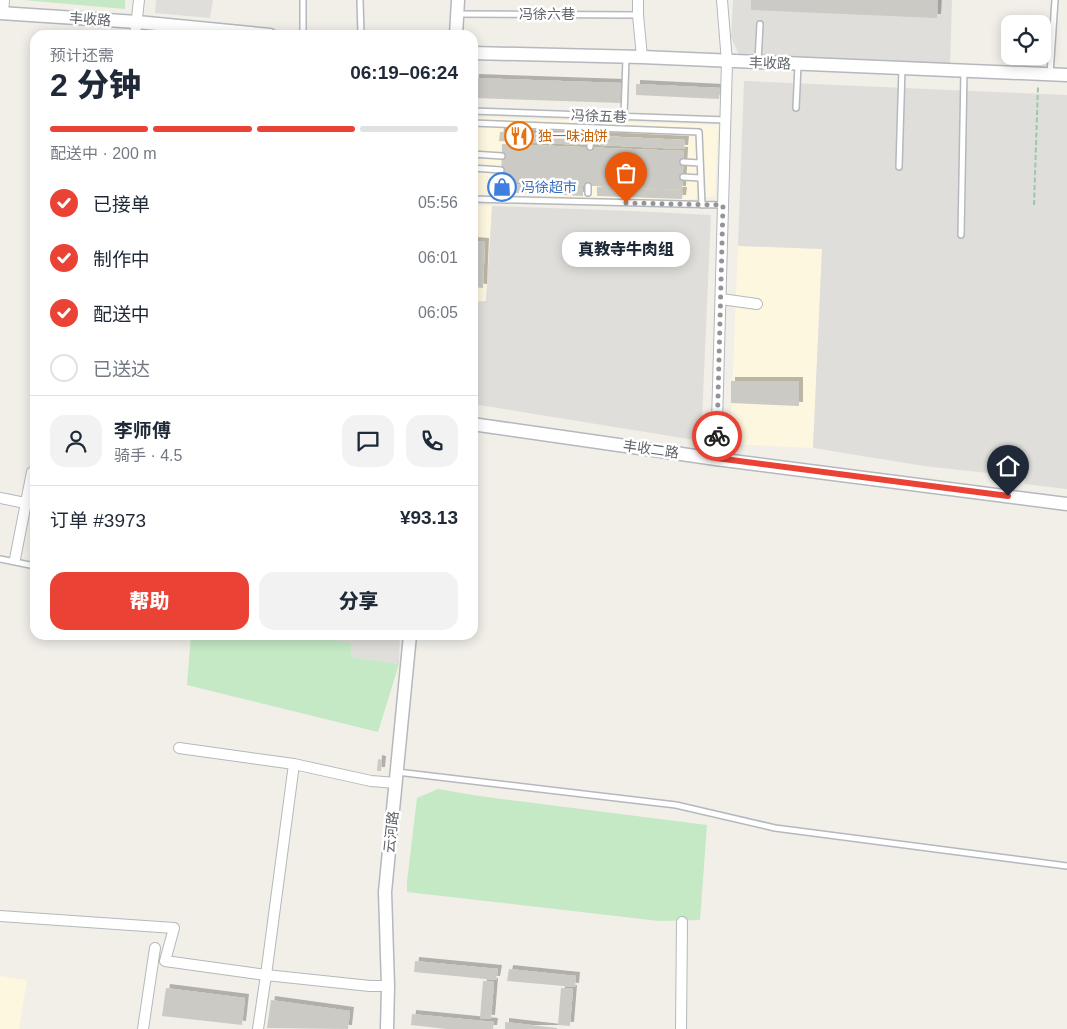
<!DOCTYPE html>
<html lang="zh">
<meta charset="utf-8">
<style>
:root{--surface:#fff;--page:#f2f2f3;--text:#1f2937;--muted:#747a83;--line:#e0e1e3;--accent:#ea4335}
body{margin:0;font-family:Helvetica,"Noto Sans SC",sans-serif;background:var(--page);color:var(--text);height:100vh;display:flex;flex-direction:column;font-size:19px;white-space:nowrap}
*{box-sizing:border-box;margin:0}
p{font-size:16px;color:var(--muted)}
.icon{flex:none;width:28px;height:28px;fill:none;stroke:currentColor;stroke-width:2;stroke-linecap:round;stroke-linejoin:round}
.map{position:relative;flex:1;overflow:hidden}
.panel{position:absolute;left:30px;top:30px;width:448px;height:610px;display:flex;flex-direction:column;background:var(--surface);border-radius:15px;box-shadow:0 2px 12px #0003}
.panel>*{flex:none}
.controls{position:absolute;left:1001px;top:15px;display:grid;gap:10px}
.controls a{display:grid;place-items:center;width:50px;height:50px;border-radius:10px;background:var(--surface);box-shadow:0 2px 12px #0003;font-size:25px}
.pin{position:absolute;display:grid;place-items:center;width:42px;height:42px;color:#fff;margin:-51px -21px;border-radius:50% 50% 50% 0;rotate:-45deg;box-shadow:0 0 5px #0007}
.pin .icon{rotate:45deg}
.courier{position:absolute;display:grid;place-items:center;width:50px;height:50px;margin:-25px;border:4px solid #ea4335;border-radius:50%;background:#fff;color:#222;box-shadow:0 1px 6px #0007}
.bubble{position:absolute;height:35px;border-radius:15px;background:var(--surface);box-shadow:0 2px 12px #0003;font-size:16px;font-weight:800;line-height:35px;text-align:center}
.headline em{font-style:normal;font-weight:800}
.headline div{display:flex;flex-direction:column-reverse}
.headline{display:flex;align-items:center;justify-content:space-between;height:85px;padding:0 20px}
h1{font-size:32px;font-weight:800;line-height:38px}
.bar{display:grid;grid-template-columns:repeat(4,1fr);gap:8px 5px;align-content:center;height:60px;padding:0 20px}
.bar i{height:6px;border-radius:4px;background:var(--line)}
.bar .current{background:var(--accent)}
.bar p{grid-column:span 4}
.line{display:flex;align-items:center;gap:12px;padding:0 20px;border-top:1px solid var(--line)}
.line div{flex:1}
.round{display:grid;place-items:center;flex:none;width:52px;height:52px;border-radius:15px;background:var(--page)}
ol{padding:0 20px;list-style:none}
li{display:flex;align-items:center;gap:15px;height:55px}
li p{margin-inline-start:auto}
li .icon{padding:5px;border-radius:50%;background:var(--accent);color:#fff;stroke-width:4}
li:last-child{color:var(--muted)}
li i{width:28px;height:28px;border:2px solid var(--line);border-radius:50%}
.primary-button{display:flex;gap:10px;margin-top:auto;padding:10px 20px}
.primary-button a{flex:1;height:58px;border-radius:15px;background:var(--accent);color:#fff;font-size:20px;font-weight:800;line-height:58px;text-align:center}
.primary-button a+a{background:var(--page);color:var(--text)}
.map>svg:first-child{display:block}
</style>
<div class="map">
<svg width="1067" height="1029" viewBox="0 0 1067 1029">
<defs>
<filter id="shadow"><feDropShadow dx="4" dy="-4" stdDeviation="0" flood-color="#0004"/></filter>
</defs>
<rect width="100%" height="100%" fill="#f1efe8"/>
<path fill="#fef7e0" d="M473,117L718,125L715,196L686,200L473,195Z
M472,205L492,206L486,301L473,302Z
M738,246L822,249L813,448L730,444Z
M0,976L27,980L19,1029H0Z"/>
<path fill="#e0deda" d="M156,0H213L210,18L155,13Z
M733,0H952L950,64L739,55L731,37Z
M744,81L1067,95V489L1025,484V477L924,466L813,448L822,249L738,246Z
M492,206L632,211L711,215L701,441L473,404V302L486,301Z
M328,635H400L399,664L351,657L328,639Z"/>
<path fill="#c5e8c5" d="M23,0H125V9Z
M191,635H328L329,639L351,643V657L399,664L378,732L187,685Z
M438,789L479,796L707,825L700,920L659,921L407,892V882L417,798Z"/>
<path fill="#cccac5" filter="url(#shadow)" d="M751,0H938L937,18L751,10Z
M475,78L621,83V103L474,98Z
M636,84L720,88L719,99L636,95Z
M500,132L585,136V145L499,141Z
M600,136L685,140L684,149L599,145Z
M502,144L684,151L682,190L501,182Z
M498,184L583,187V196L498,192Z
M597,187L683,191L682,199L597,196Z
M472,241L485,242L483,288L472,287Z
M731,381H799V406L731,403Z
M378,759L382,760L381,771H377Z
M415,961L498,969L496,980L414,972Z
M509,969L576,976L575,987L507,981Z
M483,981L494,982L491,1019L480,1018Z
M166,988L245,998L242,1025L162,1016Z
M561,988L573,989L570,1026L558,1025Z
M271,1000L350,1011L348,1029L267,1028Z
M412,1014L494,1022L493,1029H447L411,1025Z
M505,1022L557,1028V1029H505Z"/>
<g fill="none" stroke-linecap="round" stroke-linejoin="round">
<defs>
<path id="service" d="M303,0V35
M360,0L361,35
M458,14L638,15
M758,61L760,24
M1050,74L1055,0
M796,108L798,65
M472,111L726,120
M624,117L626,58
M473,123L699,132L702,205
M590,147L591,129
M472,154L502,156
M683,162L700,163
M899,167L902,68
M472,168L501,170
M683,177L700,178
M588,193V186
M472,199L723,205
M961,235L964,71
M0,559L35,566
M397,772L676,805L775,828L1067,866"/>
<path id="minor" d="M638,0V15L642,57
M3,13L4,0
M135,35L139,0
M721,299L757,304
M716,459L727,62L722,0
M0,498L35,505
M15,559L32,472
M179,748L294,764L371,781L396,783
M0,916L174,928L165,961L266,975L370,986H388
M143,1029L155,948
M258,1029L266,975L294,764
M681,1029L682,922"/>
<path id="tertiary" d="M0,13L137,22L270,35
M456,35L458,0
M472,53L642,57L1067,75
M472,424L716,459L1067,504
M387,1029L388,986L385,892L410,635"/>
</defs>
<use href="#service" stroke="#b5b8bc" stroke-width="8"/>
<use href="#minor" stroke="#b5b8bc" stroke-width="12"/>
<use href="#tertiary" stroke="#b5b8bc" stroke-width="15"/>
<path stroke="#9cc7a9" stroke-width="2" stroke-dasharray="5 2.5" stroke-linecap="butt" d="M1034,205L1038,86"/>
<use href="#service" stroke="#fff" stroke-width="5"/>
<use href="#minor" stroke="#fff" stroke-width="10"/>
<use href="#tertiary" stroke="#fff" stroke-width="12"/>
</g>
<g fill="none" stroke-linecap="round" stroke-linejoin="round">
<path stroke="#929495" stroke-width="5" stroke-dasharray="0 9" d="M626,203L723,205L717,436"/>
<path stroke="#ea4335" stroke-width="6" d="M717,436L716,458L1008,496"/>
</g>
<defs>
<symbol id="restaurant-ring" viewBox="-11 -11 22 22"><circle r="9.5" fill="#fff" stroke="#e8710a" stroke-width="1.5"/><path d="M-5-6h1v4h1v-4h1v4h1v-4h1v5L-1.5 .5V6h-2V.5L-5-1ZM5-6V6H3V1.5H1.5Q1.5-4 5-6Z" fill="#e8710a"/></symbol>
<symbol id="shop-ring" viewBox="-11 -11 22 22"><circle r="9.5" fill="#fff" stroke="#3f7fe0" stroke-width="1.5"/><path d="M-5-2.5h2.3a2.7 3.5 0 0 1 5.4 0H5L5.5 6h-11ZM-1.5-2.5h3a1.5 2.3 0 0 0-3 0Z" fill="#3f7fe0"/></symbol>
</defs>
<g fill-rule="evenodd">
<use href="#restaurant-ring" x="503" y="120" width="32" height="32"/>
<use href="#shop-ring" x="486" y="171" width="32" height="32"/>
</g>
<g text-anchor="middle" stroke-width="5" stroke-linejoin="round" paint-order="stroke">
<g font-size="14" fill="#5f6368" stroke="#fff">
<text x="547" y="19">冯徐六巷</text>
<text transform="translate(90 19) rotate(4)" y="5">丰收路</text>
<text transform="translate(770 63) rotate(2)" y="5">丰收路</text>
<text transform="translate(599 116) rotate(2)" y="5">冯徐五巷</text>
<text transform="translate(651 449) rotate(8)" y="5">丰收二路</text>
<text transform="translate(391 832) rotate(-84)" y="5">云河路</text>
</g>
<g font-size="14" fill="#c56008" stroke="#fff" text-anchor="start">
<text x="538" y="141">独一味油饼</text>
</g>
<g font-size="14" fill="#366cbe" stroke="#fff" text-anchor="start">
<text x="521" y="192">冯徐超市</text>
</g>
</g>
</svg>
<div class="controls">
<a><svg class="icon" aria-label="locate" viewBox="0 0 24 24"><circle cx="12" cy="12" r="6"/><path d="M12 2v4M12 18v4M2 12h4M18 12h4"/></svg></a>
</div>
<div class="pin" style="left:626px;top:203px;background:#ea580c"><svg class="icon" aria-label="bag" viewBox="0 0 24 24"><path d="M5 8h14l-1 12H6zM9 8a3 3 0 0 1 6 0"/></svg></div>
<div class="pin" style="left:1008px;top:496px;background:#1f2937"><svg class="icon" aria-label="home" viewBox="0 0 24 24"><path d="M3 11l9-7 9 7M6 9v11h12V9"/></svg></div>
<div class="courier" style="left:717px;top:436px"><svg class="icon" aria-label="bike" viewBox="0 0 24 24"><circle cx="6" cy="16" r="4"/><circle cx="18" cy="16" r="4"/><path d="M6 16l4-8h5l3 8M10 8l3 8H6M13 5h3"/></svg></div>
<div class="bubble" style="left:562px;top:232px;width:128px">真教寺牛肉组</div>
<section class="panel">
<div class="headline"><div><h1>2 分钟</h1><p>预计还需</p></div><em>06:19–06:24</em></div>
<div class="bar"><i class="current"></i><i class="current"></i><i class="current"></i><i></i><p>配送中 · 200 m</p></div>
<ol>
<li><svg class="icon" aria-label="check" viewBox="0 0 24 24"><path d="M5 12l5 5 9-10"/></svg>已接单<p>05:56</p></li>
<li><svg class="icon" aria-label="check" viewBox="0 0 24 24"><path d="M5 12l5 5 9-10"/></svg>制作中<p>06:01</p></li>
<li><svg class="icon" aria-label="check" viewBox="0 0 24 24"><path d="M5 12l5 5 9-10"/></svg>配送中<p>06:05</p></li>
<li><i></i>已送达</li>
</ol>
<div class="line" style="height:90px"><a class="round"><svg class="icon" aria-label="person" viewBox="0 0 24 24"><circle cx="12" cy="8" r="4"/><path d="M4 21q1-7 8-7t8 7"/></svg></a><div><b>李师傅</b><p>骑手 · 4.5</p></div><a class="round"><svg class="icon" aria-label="chat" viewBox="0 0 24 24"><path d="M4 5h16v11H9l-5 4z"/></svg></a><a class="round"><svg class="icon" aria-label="phone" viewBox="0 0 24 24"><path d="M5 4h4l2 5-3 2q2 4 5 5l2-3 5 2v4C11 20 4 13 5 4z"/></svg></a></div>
<div class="line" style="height:65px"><div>订单 #3973</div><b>¥93.13</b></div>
<div class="primary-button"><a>帮助</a><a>分享</a></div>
</section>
</div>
